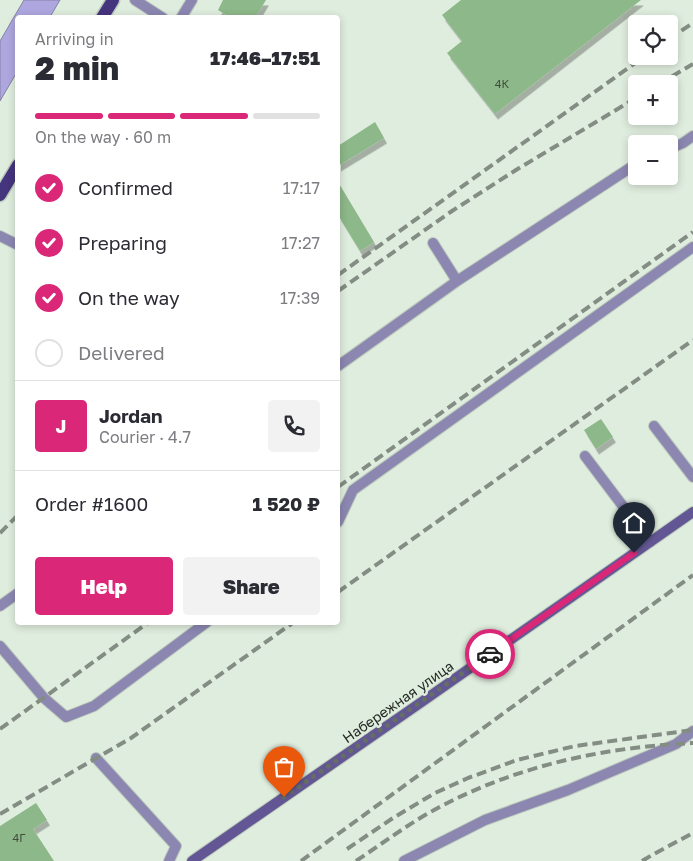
<!DOCTYPE html>
<meta charset="utf-8">
<style>
:root{--surface:#fff;--page:#f2f2f3;--text:#2b2b33;--muted:#7c7c81;--line:#e1e1e2;--accent:#db2777}
body{margin:0;font-family:"Golos Text",sans-serif;background:var(--page);color:var(--text);height:100vh;display:flex;flex-direction:column;font-size:19px;white-space:nowrap}
*{box-sizing:border-box;margin:0}
p{font-size:16px;color:var(--muted)}
.icon{flex:none;width:28px;height:28px;fill:none;stroke:currentColor;stroke-width:2;stroke-linecap:round;stroke-linejoin:round}
.map{position:relative;flex:1;overflow:hidden}
.details{position:absolute;left:15px;top:15px;width:325px;height:610px;display:flex;flex-direction:column;background:var(--surface);border-radius:5px;box-shadow:0 2px 8px #0003}
.details>*{flex:none}
.fabs{position:absolute;left:628px;top:15px;display:grid;gap:10px}
.fabs a{display:grid;place-items:center;width:50px;height:50px;border-radius:5px;background:var(--surface);box-shadow:0 2px 8px #0003;font-size:25px}
.pin{position:absolute;display:grid;place-items:center;width:42px;height:42px;color:#fff;margin:-51px -21px;border-radius:50% 50% 50% 0;rotate:-45deg;box-shadow:0 0 5px #0007}
.pin .icon{rotate:45deg}
.courier{position:absolute;display:grid;place-items:center;width:50px;height:50px;margin:-25px;border:4px solid #db2777;border-radius:50%;background:#fff;color:#222;box-shadow:0 1px 6px #0007}
.overview em{font-style:normal;font-weight:800}
.overview div{display:flex;flex-direction:column-reverse}
.overview{display:flex;align-items:center;justify-content:space-between;height:85px;padding:0 20px}
h1{font-size:32px;font-weight:800;line-height:38px}
.bar{display:grid;grid-template-columns:repeat(4,1fr);gap:8px 5px;align-content:center;height:60px;padding:0 20px}
.bar i{height:6px;border-radius:4px;background:var(--line)}
.bar .active{background:var(--accent)}
.bar p{grid-column:span 4}
.line{display:flex;align-items:center;gap:12px;padding:0 20px;border-top:1px solid var(--line)}
.line div{flex:1}
.round{display:grid;place-items:center;flex:none;width:52px;height:52px;border-radius:5px;background:var(--page)}
ol{padding:0 20px;list-style:none}
li{display:flex;align-items:center;gap:15px;height:55px}
li p{margin-inline-start:auto}
li .icon{padding:5px;border-radius:50%;background:var(--accent);color:#fff;stroke-width:4}
li:last-child{color:var(--muted)}
li i{width:28px;height:28px;border:2px solid var(--line);border-radius:50%}
.action{display:flex;gap:10px;margin-top:auto;padding:10px 20px}
.action a{flex:1;height:58px;border-radius:5px;background:var(--accent);color:#fff;font-size:20px;font-weight:800;line-height:58px;text-align:center}
.action a+a{background:var(--page);color:var(--text)}
.map>svg:first-child{display:block}
</style>
<div class="map">
<svg width="693" height="861" viewBox="0 0 693 861">
<defs>
<filter id="shadow"><feDropShadow dx="3" dy="5.5" stdDeviation="0" flood-color="#0004"/></filter>
</defs>
<rect width="100%" height="100%" fill="#dfedde"/>
<path fill="#aea7df" stroke="#8581a7" d="M24,0H60L50,17L18,18L17,72L0,101V41Z"/>
<path fill="#8db889" filter="url(#shadow)" d="M223,0H266L255,18H231L218,10Z
M461,0H641L495,114L447,53L462,41L442,15Z
M375,122L384,138L338,166V146Z
M338,182L374,242L360,251L338,215Z
M601,419L613,437L596,449L584,430Z
M36,803L47,820L33,829L54,861H0V826Z"/>
<g fill="none" stroke-linecap="round" stroke-linejoin="round">
<defs>
<path id="lane" d="M135,0L163,18
M181,18L192,0
M0,236L18,245
M654,426L693,477
M585,456L650,542
M338,522L353,490L693,247
M0,646L44,698L66,717L94,706L207,622
M96,758L176,846L169,861"/>
<path id="street" d="M669,149L683,143L693,136
M433,243L457,281
M338,366L457,281L636,164
M0,606L18,593
M404,861L485,820L568,790L676,744L693,731"/>
<path id="secondary" d="M192,861L423,701L693,512"/>
<path id="primary" d="M102,18L113,0
M0,195L18,165"/>
</defs>
<use href="#lane" stroke="#bdcabc" stroke-width="12"/>
<use href="#street" stroke="#bdcabc" stroke-width="12"/>
<use href="#secondary" stroke="#bdcabc" stroke-width="12"/>
<use href="#primary" stroke="#bdcabc" stroke-width="15"/>
<use href="#lane" stroke="#8c87b1" stroke-width="10"/>
<use href="#street" stroke="#8c87b1" stroke-width="10"/>
<use href="#secondary" stroke="#625794" stroke-width="10"/>
<use href="#primary" stroke="#45347e" stroke-width="12"/>
<path stroke="#848d83" stroke-width="4" stroke-dasharray="10 5" stroke-linecap="butt" d="M669,39L693,23
M659,84L693,64
M338,275L645,56
M338,291L452,211L516,170L636,98
M338,487L693,232
M0,533L18,515
M338,592L693,340
M0,729L149,622
M0,814L131,738L294,622
M347,849L393,818L435,793L468,778L517,760L575,746L693,730
M301,861L693,575
M356,861C383,843 408,824 436,809C515,766 604,747 693,743
M642,861L652,855L693,833"/>
</g>
<g fill="none" stroke-linecap="round" stroke-linejoin="round">
<path stroke="#656e64" stroke-width="5" stroke-dasharray="0 9" d="M284,797L490,654"/>
<path stroke="#db2777" stroke-width="6" d="M490,654L634,553"/>
</g>
<g text-anchor="middle" stroke-width="5" stroke-linejoin="round" paint-order="stroke">
<g font-size="11" fill="#3e4d3c">
<text x="502" y="88">4К</text>
<text x="19" y="842">4Г</text>
</g>
<g font-size="14" fill="#242923" stroke="#dfedde">
<text transform="translate(398 702) rotate(-35)" y="5">Набережная улица</text>
</g>
</g>
</svg>
<div class="fabs">
<a><svg class="icon" aria-label="locate" viewBox="0 0 24 24"><circle cx="12" cy="12" r="6"/><path d="M12 2v4M12 18v4M2 12h4M18 12h4"/></svg></a>
<a>+</a>
<a>−</a>
</div>
<div class="pin" style="left:284px;top:797px;background:#ea580c"><svg class="icon" aria-label="bag" viewBox="0 0 24 24"><path d="M5 8h14l-1 12H6zM9 8a3 3 0 0 1 6 0"/></svg></div>
<div class="pin" style="left:634px;top:553px;background:#1f2937"><svg class="icon" aria-label="home" viewBox="0 0 24 24"><path d="M3 11l9-7 9 7M6 9v11h12V9"/></svg></div>
<div class="courier" style="left:490px;top:654px"><svg class="icon" aria-label="car" viewBox="0 0 24 24"><path d="M5 17H2v-5l4-1 3-4h7l3 4 3 1v5h-3M9 17h6M6 11h13"/><circle cx="7" cy="17" r="2"/><circle cx="17" cy="17" r="2"/></svg></div>
<section class="details">
<div class="overview"><div><h1>2 min</h1><p>Arriving in</p></div><em>17:46–17:51</em></div>
<div class="bar"><i class="active"></i><i class="active"></i><i class="active"></i><i></i><p>On the way · 60 m</p></div>
<ol>
<li><svg class="icon" aria-label="check" viewBox="0 0 24 24"><path d="M5 12l5 5 9-10"/></svg>Confirmed<p>17:17</p></li>
<li><svg class="icon" aria-label="check" viewBox="0 0 24 24"><path d="M5 12l5 5 9-10"/></svg>Preparing<p>17:27</p></li>
<li><svg class="icon" aria-label="check" viewBox="0 0 24 24"><path d="M5 12l5 5 9-10"/></svg>On the way<p>17:39</p></li>
<li><i></i>Delivered</li>
</ol>
<div class="line" style="height:90px"><b class="round" style="background:var(--accent);color:#fff">J</b><div><b>Jordan</b><p>Courier · 4.7</p></div><a class="round"><svg class="icon" aria-label="phone" viewBox="0 0 24 24"><path d="M5 4h4l2 5-3 2q2 4 5 5l2-3 5 2v4C11 20 4 13 5 4z"/></svg></a></div>
<div class="line" style="height:65px"><div>Order #1600</div><b>1 520 ₽</b></div>
<div class="action"><a>Help</a><a>Share</a></div>
</section>
</div>
